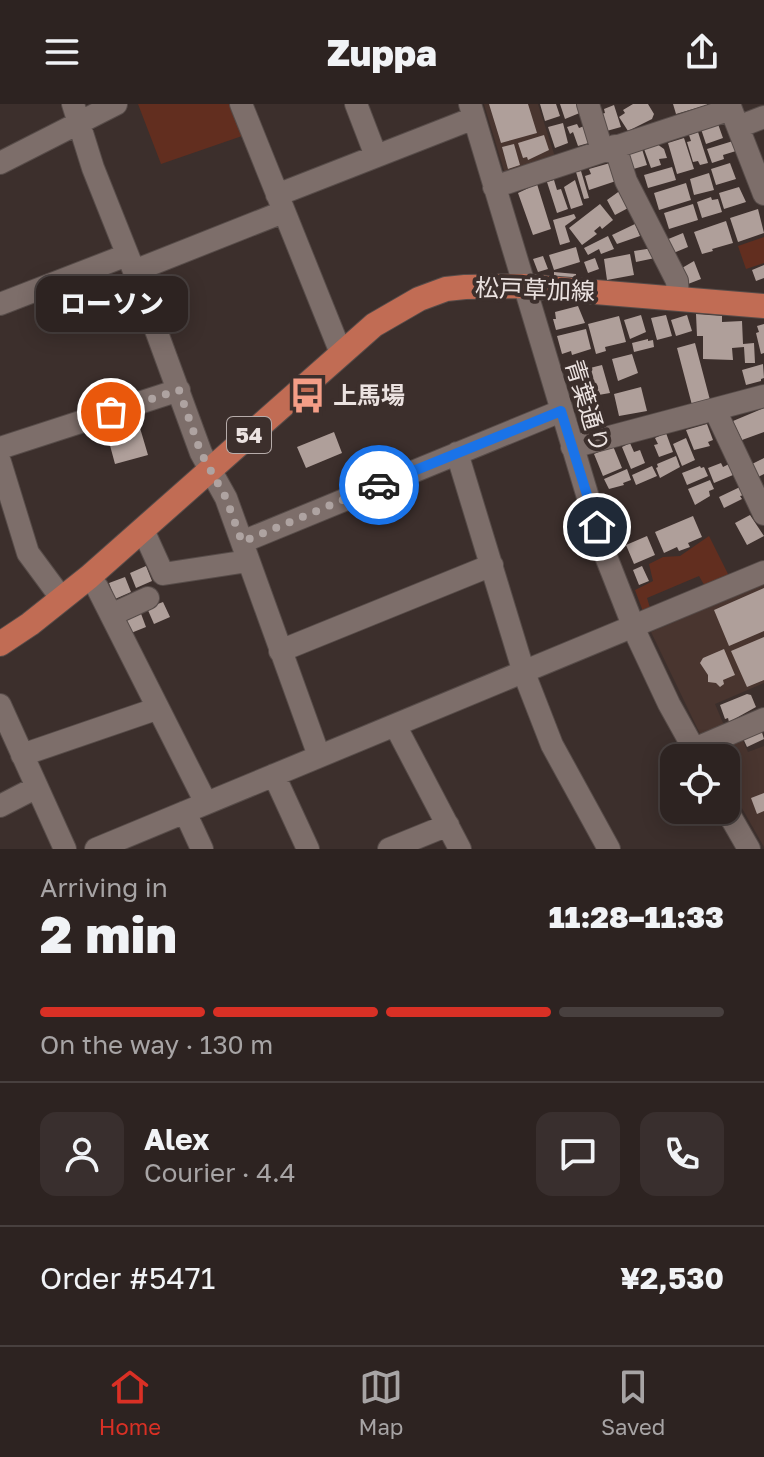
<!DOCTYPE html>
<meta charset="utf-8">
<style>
:root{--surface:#2d2321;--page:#392f2e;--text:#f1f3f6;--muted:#a7a4a5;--line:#48403f;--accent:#d93025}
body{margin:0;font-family:"Golos Text","Noto Sans JP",sans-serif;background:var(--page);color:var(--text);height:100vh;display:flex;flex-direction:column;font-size:30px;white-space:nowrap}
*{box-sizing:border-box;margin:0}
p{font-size:26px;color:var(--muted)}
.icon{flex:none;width:44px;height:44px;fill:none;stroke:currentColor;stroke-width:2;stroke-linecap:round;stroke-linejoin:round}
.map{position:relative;height:745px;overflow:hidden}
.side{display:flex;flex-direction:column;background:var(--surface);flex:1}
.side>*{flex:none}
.buttons{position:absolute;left:660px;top:640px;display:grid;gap:16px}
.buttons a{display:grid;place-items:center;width:80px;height:80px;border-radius:16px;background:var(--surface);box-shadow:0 4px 20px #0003,0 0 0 2px var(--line);font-size:40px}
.pin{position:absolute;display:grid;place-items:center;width:68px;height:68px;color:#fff;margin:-34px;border:4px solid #fff;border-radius:50%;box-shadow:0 2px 8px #0007}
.courier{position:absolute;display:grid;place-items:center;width:80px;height:80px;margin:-40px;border:6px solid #1a73e8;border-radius:50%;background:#fff;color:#222;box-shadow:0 2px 10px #0007}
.bubble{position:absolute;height:56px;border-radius:16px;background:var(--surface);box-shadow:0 4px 20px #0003,0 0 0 2px var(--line);font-size:26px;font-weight:800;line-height:56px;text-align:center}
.summary em{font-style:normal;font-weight:800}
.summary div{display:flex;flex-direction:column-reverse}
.summary{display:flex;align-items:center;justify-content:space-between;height:136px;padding:0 40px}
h1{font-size:52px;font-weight:800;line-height:60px}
.bar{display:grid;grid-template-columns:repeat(4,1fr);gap:12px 8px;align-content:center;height:96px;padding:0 40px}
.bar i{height:10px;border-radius:6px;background:var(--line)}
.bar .active{background:var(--accent)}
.bar p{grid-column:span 4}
.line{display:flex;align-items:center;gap:20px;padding:0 40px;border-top:2px solid var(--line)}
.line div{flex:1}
.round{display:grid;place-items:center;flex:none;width:84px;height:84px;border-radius:16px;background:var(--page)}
header{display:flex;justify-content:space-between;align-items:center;height:104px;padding:0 40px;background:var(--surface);font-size:36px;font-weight:800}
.dock{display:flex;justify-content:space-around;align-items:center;height:112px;border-top:2px solid var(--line);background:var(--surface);font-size:22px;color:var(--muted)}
.dock a{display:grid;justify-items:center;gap:4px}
.dock .active{color:var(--accent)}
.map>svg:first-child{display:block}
</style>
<header><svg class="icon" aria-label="menu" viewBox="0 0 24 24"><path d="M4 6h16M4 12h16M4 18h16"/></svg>Zuppa<svg class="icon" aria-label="share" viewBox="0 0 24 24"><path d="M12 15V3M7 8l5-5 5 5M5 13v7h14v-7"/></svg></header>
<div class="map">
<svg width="764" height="745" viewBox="0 0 764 745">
<rect width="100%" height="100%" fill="#3c2f2c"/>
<path fill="#49352f" d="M484,0H538L556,56L506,73Z
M764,480V579L715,600L726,626L703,636L651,528Z
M740,630L748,648L764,642V743L726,676V654H714L708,644Z"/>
<path fill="#622e1f" d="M138,0H233L245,31L161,60Z
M764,133V159L746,165L738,142Z
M709,432L730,474L706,484L699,472L647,494L651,507L644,510L635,486L653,477L649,460L663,453L680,452Z"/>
<path fill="#af9f9a" d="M489,0H528L537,29L501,39Z
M540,0H556L560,12L545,17Z
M560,0H579L582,8L565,15Z
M633,0H648L654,10L652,15L628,27L619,13L625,9L623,6Z
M673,0H707V1L676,10Z
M614,1L621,23L603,28L598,11L605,9L604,5Z
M563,19L568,39L555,44L548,23Z
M577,20L579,24L587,21L592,38L578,42L573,28L570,30L567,23Z
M718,20L723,34L706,40L701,25Z
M698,28L708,59L700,61L698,57L693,58L687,38L691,37L689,31Z
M544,31L549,46L528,56L527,53L523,54L518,39Z
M684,34L694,65L677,70L668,39Z
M733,37L736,47L723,51L724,55L712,59L707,45Z
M514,40L520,61L508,65L502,43Z
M657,40L664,45L667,54L659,55L661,61L651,64L644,45Z
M642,45L647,61L630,66L628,50Z
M610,59L616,77L589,86L585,72L591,70L589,65Z
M730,59L736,75L716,81L711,65Z
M672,63L676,76L648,84L644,71Z
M581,67L589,94L584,95L576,68Z
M709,69L714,86L694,91L690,75Z
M554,76L557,86L561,85L568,105L557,109L547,78Z
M575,76L583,101L571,105L564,83Z
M686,79L691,96L659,106L654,89Z
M537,80L551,125L533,131L518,89Z
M739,83L746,98L724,105L719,89Z
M621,86L630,103L615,111L607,96Z
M711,93L712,96L718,95L722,108L702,114L697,98Z
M600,100L613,116L602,125L600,122L594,127L597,130L582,141L569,124Z
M693,100L698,116L669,125L664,109Z
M758,105L764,129L738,138L730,114Z
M574,110L576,114L565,122L570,138L560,141L553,116Z
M726,117L733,139L712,145L713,147L702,150L694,128Z
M635,120L640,132L617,140L612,131Z
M683,129L688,143L671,150L666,136Z
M608,132L614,145L601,150L599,145L588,151L584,144Z
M576,143L580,158L554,166L549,151Z
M653,144L655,154L636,158L634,147Z
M630,150L634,171L607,176L604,155Z
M543,152L548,165L538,168L533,155Z
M595,154L599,165L588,169L584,158Z
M694,157L701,175L688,180L682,164Z
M764,161V174L756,177L752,166Z
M554,168L576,170V174L554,173Z
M578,202L585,219L556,226L553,215H556L555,208Z
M696,210L722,212V218L742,217L743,240L754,239L755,259H745L744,243L732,244L733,256L703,255V232H697Z
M641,211L646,228L630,235L624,216Z
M666,211L672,232L657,236L651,214Z
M687,211L692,227L676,232L671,216Z
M619,212L626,238L605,243L606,247L596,250L588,220Z
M764,220V249L761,250L756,229L759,228L757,222Z
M586,225L591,245L572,251L571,247L562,250L557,232Z
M648,235V237L653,236L654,243L634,248L632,239Z
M695,239L710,296L692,301L677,244Z
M632,250L638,269L618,277L612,255Z
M763,260L764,274L761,275V277L746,281L742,266Z
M602,261L610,289L581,294L574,268Z
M641,283L647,307L619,312L614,290Z
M764,304V328L742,336L733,317Z
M707,320L713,336L708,338L710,342L694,346L686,326Z
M140,324L148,351L115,360L108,334Z
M334,328L342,349L306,364L297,343Z
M666,329L673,348L659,353L654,341L658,340L655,334Z
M686,334L695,356L682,362L673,340Z
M630,339L634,348L640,346L645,359L631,365L622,343Z
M613,342L622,364L603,372L594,350Z
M676,352L680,363L660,374L656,364L658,363L657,360Z
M764,354V370L756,374L750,361Z
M721,359L723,363L729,360L733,371L714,379L708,364Z
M652,362L657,372L636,381L632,371Z
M700,362L701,364L704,363L708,372L687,381L682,369Z
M627,365L631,376L623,379L624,381L609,385L604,375Z
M710,376L714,385L709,387L710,392L695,401L688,385Z
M740,383L744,391L740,392L742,395L724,404L719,393Z
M750,411L764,432L747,441L735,419Z
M693,412L702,433L688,439L690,443L679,447L677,443L664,449L655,428Z
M647,432L655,451L634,460L626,441Z
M146,462L152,477L136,484L130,469Z
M642,462L649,477L639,481L633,466Z
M125,473L131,488L115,495L109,479Z
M764,484V527L729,542L714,506Z
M163,498L170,513L154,520L147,504Z
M140,507L146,523L131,529L124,514Z
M764,533V576L747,583L731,547Z
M724,545L735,571L723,576L724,580L720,583L716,579L708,578V571L700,559L703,554Z
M747,590L751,591L756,603L729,618L728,614L725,615L720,601Z
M761,625L764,635L747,643L742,632Z
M764,689V707L757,710L751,694Z"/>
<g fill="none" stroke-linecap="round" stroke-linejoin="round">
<defs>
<path id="minor" d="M73,0L93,64L138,177L201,349L226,394L319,652
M241,0L341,249
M356,0L376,52
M470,0L605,450L638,534L669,600L699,654
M588,0L602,46
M729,0L764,90
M738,23L764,13
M615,42L626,77L677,177L678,195
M0,59L116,0
M494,83L731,5
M277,91L474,14
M134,167L283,108
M0,200L127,151
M715,306L764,410
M572,343L764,292
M0,344L179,286
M457,349L524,569L552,641L609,745
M0,358L28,449L62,495
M143,426L163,470L248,457
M242,438L561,307
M89,473L97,483L206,699
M111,511L148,494
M280,547L492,461
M0,601L65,745
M395,621L460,745
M694,645L764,615
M22,651L156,605
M274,671L308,745
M0,702L35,684
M726,705L749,745
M185,708L202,745
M96,745L764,468
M389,745L448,721"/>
<path id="major" d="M0,540L30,520L89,473L374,221L419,195L446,185L465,183L523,182L764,202"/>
</defs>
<use href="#minor" stroke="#574c49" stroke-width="24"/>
<use href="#major" stroke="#574c49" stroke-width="26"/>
<use href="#minor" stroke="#7d6e6a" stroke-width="22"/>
<use href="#major" stroke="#c16c54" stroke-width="24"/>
</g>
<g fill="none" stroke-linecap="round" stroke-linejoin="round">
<path stroke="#aea3a1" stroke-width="8" stroke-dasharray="0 14.4" d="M111,308L179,286L201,349L226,394L242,438L379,381"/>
<path stroke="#1a73e8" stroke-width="10" d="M379,381L561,307L597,423"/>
</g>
<defs>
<symbol id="bus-bare" viewBox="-9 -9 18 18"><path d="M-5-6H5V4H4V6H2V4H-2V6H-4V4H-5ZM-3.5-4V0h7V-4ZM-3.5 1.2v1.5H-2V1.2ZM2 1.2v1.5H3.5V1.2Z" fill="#f49e87" stroke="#3c2f2c" stroke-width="2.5" paint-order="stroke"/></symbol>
</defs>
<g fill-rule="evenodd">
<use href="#bus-bare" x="282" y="266" width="51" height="51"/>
</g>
<g text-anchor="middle" stroke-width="8" stroke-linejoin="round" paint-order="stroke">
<rect fill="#3c2f2c" stroke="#b6acaa" stroke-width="2" x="227" y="313" width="44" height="36" rx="6"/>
<g font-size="22" font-weight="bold" fill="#ebe2e0">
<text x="249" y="339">54</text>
</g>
<g font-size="24" fill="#ebe2e0" stroke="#3c2f2c">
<text transform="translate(535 186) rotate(2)" y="8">松戸草加線</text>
<text transform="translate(587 302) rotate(73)" y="8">青葉通り</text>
</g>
<g font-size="24" font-weight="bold" fill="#ebe2e0" stroke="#3c2f2c" text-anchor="start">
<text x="333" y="300">上馬場</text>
</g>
</g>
</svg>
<div class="buttons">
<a><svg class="icon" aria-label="locate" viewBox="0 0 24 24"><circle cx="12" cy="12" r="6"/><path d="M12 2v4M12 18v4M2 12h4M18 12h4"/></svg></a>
</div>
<div class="pin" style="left:111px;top:308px;background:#ea580c"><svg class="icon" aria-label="bag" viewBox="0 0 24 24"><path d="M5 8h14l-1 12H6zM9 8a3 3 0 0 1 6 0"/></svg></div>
<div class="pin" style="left:597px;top:423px;background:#1f2937"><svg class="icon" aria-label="home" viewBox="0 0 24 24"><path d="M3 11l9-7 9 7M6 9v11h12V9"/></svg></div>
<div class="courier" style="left:379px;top:381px"><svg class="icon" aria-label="car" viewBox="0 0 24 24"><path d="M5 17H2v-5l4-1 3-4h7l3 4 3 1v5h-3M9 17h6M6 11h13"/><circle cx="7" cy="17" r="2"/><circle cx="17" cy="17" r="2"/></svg></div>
<div class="bubble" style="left:36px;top:172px;width:152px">ローソン</div>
</div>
<section class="side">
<div class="summary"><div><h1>2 min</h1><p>Arriving in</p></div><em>11:28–11:33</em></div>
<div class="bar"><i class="active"></i><i class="active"></i><i class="active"></i><i></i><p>On the way · 130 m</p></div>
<div class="line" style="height:144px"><a class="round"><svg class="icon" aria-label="person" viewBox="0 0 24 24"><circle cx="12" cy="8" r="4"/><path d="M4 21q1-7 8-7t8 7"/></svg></a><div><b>Alex</b><p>Courier · 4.4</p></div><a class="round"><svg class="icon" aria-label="chat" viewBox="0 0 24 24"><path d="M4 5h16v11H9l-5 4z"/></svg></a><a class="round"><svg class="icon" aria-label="phone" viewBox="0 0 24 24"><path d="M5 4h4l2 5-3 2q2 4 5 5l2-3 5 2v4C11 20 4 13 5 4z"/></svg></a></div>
<div class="line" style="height:104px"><div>Order #5471</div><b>¥2,530</b></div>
</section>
<nav class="dock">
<a class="active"><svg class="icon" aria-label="home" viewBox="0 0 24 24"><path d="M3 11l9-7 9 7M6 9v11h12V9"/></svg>Home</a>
<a><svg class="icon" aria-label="map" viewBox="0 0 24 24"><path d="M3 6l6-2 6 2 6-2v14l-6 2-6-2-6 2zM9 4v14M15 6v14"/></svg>Map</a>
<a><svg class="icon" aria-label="saved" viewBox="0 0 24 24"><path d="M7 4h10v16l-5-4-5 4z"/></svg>Saved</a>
</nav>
